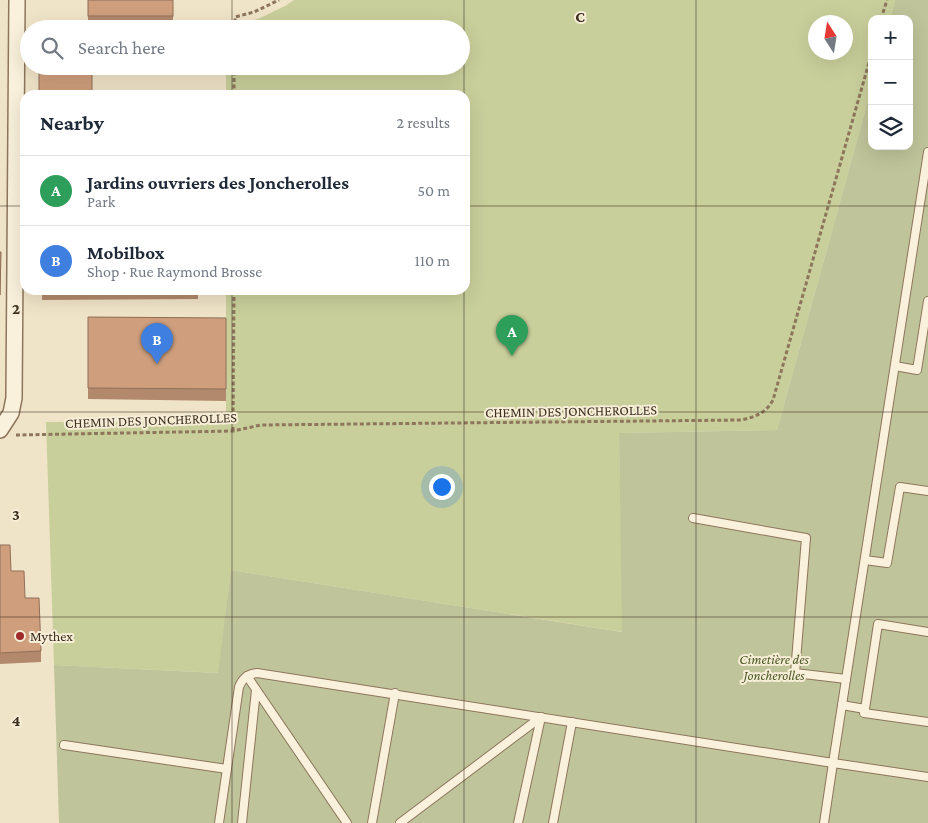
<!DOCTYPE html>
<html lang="en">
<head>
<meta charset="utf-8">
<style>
  :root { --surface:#fff; --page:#f6f6f7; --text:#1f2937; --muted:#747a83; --line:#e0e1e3; --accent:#b45309 }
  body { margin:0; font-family:"Crimson Pro",serif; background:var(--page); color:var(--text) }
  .controls { position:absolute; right:15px; top:15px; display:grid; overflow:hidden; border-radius:10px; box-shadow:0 5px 20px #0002 }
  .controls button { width:45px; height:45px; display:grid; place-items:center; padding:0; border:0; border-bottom:1px solid var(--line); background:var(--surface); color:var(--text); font:25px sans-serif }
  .compass { position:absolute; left:808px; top:15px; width:45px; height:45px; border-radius:50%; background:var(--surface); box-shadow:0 5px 20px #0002; rotate:348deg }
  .you { position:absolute; left:441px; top:486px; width:18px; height:18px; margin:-12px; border:4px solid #fff; border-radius:50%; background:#1a73e8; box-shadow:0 0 0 8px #1a73e833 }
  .badge { display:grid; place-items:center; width:32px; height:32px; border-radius:50%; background:var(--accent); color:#fff; font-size:16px; font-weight:700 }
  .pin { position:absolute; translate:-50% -41px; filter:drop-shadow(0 1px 2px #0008) }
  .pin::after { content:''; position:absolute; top:26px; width:18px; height:15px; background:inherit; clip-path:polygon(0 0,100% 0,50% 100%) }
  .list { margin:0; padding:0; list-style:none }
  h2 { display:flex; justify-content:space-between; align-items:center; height:65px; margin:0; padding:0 20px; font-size:21px }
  h2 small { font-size:16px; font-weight:400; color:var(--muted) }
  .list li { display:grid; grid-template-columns:32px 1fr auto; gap:15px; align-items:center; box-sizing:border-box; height:70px; padding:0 20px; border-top:1px solid var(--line) }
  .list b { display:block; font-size:19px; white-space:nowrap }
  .list p { margin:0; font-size:16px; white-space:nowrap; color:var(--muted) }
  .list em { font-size:16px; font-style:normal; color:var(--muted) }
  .icon { flex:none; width:28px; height:28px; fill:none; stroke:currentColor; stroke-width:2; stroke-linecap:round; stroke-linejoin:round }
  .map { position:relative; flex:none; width:928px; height:823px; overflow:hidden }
  .search { position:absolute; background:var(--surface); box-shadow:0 5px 20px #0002; left:20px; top:20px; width:450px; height:55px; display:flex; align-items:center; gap:12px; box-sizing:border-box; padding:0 18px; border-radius:28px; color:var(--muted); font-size:19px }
  .panel { position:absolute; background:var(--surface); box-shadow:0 5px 20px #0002; left:20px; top:90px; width:450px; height:205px; border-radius:15px }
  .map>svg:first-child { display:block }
  .green { fill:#c9cf9b; fill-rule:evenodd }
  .cemetery { fill:#bfc49a }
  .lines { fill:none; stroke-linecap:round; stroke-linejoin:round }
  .service-casing { stroke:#8d765c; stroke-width:10 }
  .minor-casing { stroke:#8d765c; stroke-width:18 }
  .path { stroke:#8d765c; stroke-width:3; stroke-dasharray:4 2.5; stroke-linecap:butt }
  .service { stroke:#faf1dc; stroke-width:8 }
  .minor { stroke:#faf1dc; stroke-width:15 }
  .wall { fill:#b2896c }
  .building { fill:#cf9f7d; stroke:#916f58 }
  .grid { fill:none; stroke:#3d2e20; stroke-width:1; stroke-opacity:0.55 }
  .poi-dot { fill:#9e2a2b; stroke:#f7eed8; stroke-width:2 }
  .labels { text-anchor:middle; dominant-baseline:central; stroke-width:4; stroke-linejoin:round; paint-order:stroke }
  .street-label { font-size:14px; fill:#3d2e20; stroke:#f7eed8 }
  .poi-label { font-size:14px; fill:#3d2e20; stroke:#f7eed8; text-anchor:start }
  .park-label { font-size:14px; font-style:italic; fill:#4d5a26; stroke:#f7eed8 }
  .grid-label { font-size:16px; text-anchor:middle; font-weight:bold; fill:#3d2e20; stroke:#f7eed8; stroke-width:4; stroke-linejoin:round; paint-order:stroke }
</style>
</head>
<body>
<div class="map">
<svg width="928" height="823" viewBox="0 0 928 823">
  <rect width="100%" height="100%" fill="#f0e4c8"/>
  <path class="green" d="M294,0H895L890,19H872V86L777,430L619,433L623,632L231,570L219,673L54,665L46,422L226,421V290H465V95H226V66H461V29H226V26L258,19L285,6ZM816,22H846V52H816Z"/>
  <polygon class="cemetery" points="895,0 928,0 928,823 59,823 54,665 218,673 231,570 622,632 619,433 777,430 872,86 872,146 909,146 909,19 890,19"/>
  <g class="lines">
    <g class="service-casing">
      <g id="service">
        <polyline points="928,152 833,763 928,777"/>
        <polyline points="895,366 917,370 928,301"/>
        <polyline points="693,518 806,538 795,673 846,679"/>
        <polyline points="865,560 887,563 900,487 928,491"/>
        <polyline points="247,676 347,823"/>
        <polyline points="842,705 865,709 878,624 928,632"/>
        <polyline points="865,709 864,713 928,722"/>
        <polyline points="64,745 227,769"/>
        <path d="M219,823L239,687C242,679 248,674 257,673L833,763L824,823"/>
        <polyline points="242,823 256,690"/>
        <polyline points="372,823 395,693"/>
        <polyline points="400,823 541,717"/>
        <polyline points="518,823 541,717"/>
        <polyline points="553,823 572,722"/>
      </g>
    </g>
    <g class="minor-casing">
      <polyline id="minor" points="0,430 11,413 14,398 17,0"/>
    </g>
    <g class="path">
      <polyline points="881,19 887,0"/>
      <polyline points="235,29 235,17 254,12 279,0"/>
      <polyline points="234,95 234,66"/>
      <polyline points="233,431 234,290"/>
      <path d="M16,435L233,431L261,425L741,420C755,417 766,413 773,400L872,52"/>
    </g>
    <use href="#service" class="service"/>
    <use href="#minor" class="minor"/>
  </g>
  <g class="wall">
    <rect x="88" y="0" width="85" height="27"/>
    <polygon points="42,290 198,290 198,299 42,300"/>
    <polygon points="88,317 226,318 226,401 88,399"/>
    <polygon points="0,545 11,571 25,598 41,651 41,662 0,664"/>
  </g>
  <g class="building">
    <rect x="88" y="0" width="85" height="16"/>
    <rect x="39" y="66" width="53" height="29"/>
    <polygon points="0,252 1,252 0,295"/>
    <polygon points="88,317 226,318 226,389 88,388"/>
    <polygon points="0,545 10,545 11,571 24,571 25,598 39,598 41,651 0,653"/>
  </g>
  <path class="grid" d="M232,0V29M464,0V95M696,0V823M232,66V95M0,206H25M465,206H928M232,290V823M464,290V823M0,412H928M0,617H928"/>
  <circle class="poi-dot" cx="20" cy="636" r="5"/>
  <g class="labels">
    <g class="street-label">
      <text transform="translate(571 411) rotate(-1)">CHEMIN DES JONCHEROLLES</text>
      <text transform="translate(151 420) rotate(-2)">CHEMIN DES JONCHEROLLES</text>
    </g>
    <g class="poi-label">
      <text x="30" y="636">Mythex</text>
    </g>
    <g class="park-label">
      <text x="774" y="659">Cimetière des<tspan x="774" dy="16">Joncherolles</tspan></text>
    </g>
  </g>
  <g class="grid-label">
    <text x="580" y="22">C</text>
    <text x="16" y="314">2</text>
    <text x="16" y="520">3</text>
    <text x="16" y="726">4</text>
  </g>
</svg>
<div class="controls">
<button>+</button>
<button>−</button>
<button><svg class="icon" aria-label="layers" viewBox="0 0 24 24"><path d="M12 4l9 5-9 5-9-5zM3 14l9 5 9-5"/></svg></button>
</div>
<svg class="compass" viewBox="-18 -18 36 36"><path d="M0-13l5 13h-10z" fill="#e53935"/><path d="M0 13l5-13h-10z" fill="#747a83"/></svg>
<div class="you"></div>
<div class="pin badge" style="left:512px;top:356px;background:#2e9e5b">A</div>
<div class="pin badge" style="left:157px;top:364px;background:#3f7fe0">B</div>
<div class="search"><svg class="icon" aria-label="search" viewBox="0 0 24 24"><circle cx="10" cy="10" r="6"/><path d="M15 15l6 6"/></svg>Search here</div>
<section class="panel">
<h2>Nearby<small>2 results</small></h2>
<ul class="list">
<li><span class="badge" style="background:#2e9e5b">A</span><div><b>Jardins ouvriers des Joncherolles</b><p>Park</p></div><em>50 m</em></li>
<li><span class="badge" style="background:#3f7fe0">B</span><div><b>Mobilbox</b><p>Shop · Rue Raymond Brosse</p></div><em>110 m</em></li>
</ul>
</section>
</div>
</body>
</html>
